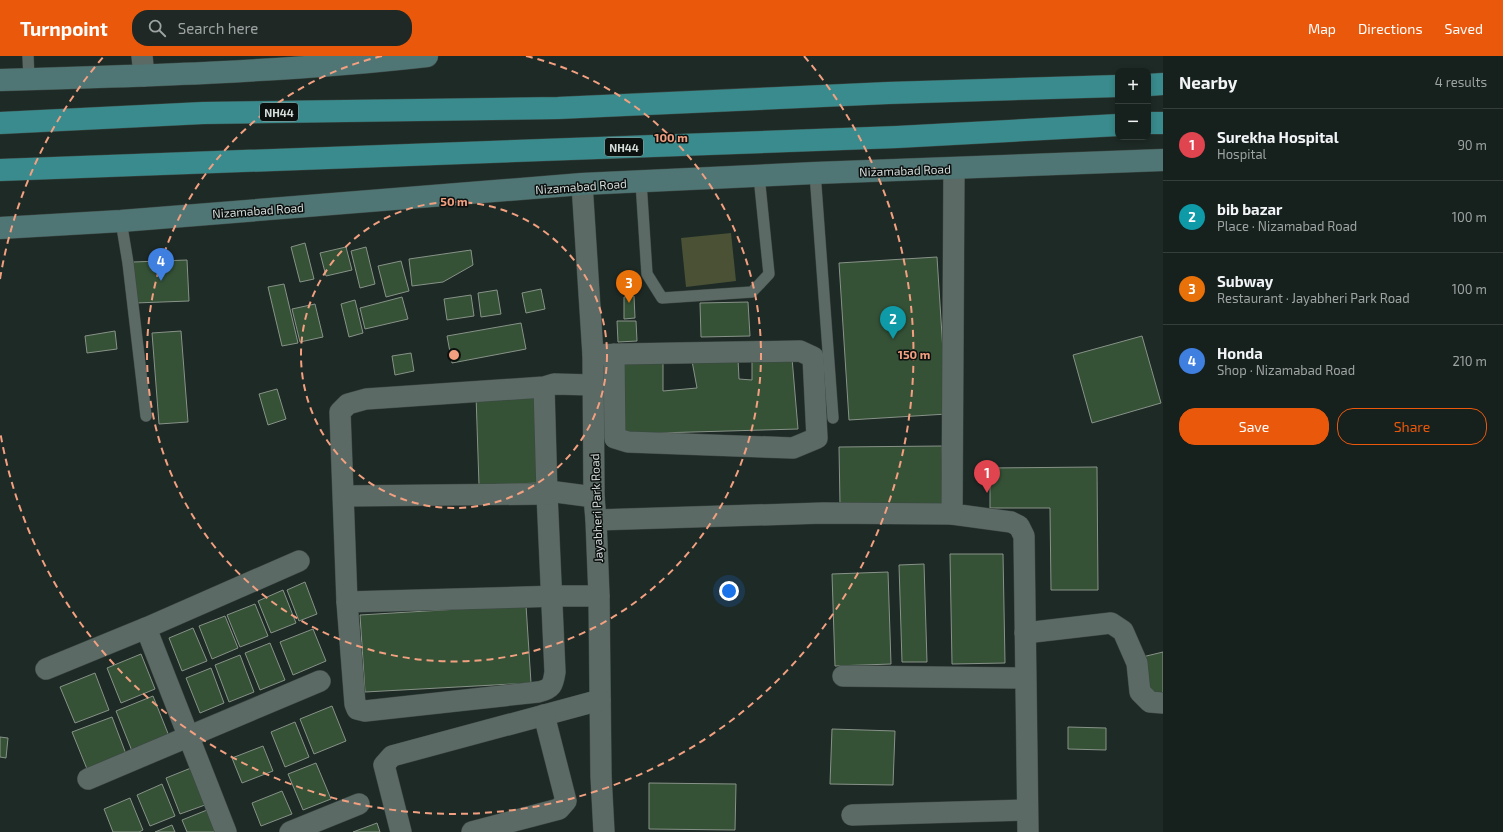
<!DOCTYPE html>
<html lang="en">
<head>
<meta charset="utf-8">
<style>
  :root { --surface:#16201c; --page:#1f2825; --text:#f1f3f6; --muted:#9ea3a3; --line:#353e3b; --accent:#ea580c }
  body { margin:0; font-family:"Exo 2",sans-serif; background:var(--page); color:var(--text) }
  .controls { position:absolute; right:12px; top:12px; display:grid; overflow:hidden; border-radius:8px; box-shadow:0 2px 6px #0003 }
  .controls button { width:36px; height:36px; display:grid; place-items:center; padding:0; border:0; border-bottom:1px solid var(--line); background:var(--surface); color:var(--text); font:20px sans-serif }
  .you { position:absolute; left:729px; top:535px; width:14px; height:14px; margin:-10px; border:3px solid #fff; border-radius:50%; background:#1a73e8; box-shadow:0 0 0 6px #1a73e833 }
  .badge { display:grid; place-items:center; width:26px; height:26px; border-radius:50%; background:var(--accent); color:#fff; font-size:13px; font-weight:700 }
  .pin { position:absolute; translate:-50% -33px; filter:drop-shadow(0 1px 2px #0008) }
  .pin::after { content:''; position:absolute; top:21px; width:14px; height:12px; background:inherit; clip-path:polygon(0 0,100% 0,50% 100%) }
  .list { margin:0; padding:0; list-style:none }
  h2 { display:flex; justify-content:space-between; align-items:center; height:52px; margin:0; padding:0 16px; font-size:17px }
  h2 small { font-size:13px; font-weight:400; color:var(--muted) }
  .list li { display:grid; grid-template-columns:26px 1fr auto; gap:12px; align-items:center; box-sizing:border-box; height:72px; padding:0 16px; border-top:1px solid var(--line) }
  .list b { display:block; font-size:15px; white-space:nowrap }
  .list p { margin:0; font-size:13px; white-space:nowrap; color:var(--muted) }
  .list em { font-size:13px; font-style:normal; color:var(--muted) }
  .actions { display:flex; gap:8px; padding:12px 16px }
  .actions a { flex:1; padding:9px 0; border:1px solid var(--accent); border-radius:16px; text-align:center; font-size:14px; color:var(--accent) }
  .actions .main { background:var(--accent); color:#fff }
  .icon { flex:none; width:22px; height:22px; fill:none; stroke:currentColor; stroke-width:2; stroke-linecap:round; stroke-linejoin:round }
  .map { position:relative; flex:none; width:1163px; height:776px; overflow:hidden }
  header { display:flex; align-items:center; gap:24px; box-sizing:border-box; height:56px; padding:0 20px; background:var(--accent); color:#fff }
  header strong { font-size:19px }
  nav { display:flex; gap:22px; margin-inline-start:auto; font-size:14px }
  .search { width:280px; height:36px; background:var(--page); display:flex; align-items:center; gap:10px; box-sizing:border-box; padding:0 14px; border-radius:16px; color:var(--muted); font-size:15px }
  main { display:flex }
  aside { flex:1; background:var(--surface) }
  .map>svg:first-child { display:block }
  .green { fill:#4a5135 }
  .building { fill:#355237; stroke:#889288 }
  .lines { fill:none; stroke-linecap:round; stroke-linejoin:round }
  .service-casing { stroke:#3d4844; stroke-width:12 }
  .minor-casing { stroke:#3d4844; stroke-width:22 }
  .secondary-casing { stroke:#3d4844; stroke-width:23 }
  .trunk-casing { stroke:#3d4844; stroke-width:23 }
  .service { stroke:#5c6a65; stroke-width:11 }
  .minor { stroke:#5c6a65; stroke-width:21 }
  .secondary { stroke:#4f7674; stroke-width:22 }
  .trunk { stroke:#398b8d; stroke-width:22 }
  .ring { fill:none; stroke:#f3a081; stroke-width:2; stroke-dasharray:7 5 }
  .labels { text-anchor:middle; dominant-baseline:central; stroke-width:3; stroke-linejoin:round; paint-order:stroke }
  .shield { fill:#0c1110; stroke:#99a09e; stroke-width:1 }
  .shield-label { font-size:11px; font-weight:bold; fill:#d5dddb }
  .street-label { font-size:12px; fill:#d5dddb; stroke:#0c1110 }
  .centre { fill:#f3a081; stroke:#0c1110; stroke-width:2 }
  .ring-label { font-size:12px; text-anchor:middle; font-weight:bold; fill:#f3a081; stroke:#0c1110; stroke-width:3; stroke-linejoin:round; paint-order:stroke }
</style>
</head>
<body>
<header>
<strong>Turnpoint</strong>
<div class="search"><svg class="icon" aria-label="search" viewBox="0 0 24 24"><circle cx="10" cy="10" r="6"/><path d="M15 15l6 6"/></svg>Search here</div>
<nav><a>Map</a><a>Directions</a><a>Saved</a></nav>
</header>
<main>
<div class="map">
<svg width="1163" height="776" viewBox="0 0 1163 776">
  <rect width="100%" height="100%" fill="#1e2a26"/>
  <polygon class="green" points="731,177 736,225 686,231 681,182"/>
  <g class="building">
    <polygon points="305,187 314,223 300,226 291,191"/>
    <polygon points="346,191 352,214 326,220 320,197"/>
    <polygon points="366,191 375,228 360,232 351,195"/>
    <polygon points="471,194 473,209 443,226 412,230 409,203"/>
    <polygon points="937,201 947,358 849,364 839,207"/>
    <polygon points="187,204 189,245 135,247 133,206"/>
    <polygon points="401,205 409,235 386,241 378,210"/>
    <polygon points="284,228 298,287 282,290 268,231"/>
    <polygon points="541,233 545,253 526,257 522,237"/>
    <polygon points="497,234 501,258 481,261 478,237"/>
    <polygon points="471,239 474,260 447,264 444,243"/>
    <polygon points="634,240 635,262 624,263 624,241"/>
    <polygon points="402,241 408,263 365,273 360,252"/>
    <polygon points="355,244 363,277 349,281 341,248"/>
    <polygon points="748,246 750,280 701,281 700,247"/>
    <polygon points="315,248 323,281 300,286 292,253"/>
    <polygon points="617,265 636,265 637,285 618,286"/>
    <polygon points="521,267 526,293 452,307 447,280"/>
    <polygon points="115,275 117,293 87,297 85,280"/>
    <polygon points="181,275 188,366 159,368 152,277"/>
    <polygon points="1142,280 1161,347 1092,367 1073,299"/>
    <polygon points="411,297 414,315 395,319 392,300"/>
    <polygon points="663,300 663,335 697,332 692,305 738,303 739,323 752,324 752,304 792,302 798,373 622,378 617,305"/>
    <polygon points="277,333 286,363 268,369 259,338"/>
    <polygon points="539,337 542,427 479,429 476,339"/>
    <polygon points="942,390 943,449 840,449 839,391"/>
    <polygon points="1097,411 1098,534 1051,534 1050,452 990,452 990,412"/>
    <polygon points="950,498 1003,498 1005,607 952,608"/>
    <polygon points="924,508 927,606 902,606 899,509"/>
    <polygon points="888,516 891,608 835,610 832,518"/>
    <polygon points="305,526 317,558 299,565 287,534"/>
    <polygon points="283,534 296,567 271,577 258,545"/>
    <polygon points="255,548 268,580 240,591 227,559"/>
    <polygon points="526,549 531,627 365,636 360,559"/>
    <polygon points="225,560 238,592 212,603 199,570"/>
    <polygon points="193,572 207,605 182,615 169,582"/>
    <polygon points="313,573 326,605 293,619 280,586"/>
    <polygon points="270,587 285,624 260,634 245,597"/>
    <polygon points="1163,596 1163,640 1148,644 1138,602"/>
    <polygon points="141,598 155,633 121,647 107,612"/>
    <polygon points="240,599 254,636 229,646 215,609"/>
    <polygon points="211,612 224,647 200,657 186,622"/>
    <polygon points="95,617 109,654 75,667 60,631"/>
    <polygon points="153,640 169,680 132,695 116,655"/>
    <polygon points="332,650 346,685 314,698 300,663"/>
    <polygon points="112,661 126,698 87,713 72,676"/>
    <polygon points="295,666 309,701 285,711 271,676"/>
    <polygon points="1068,671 1106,672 1106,694 1068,693"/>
    <polygon points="832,673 895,675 893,729 830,728"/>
    <polygon points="0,681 8,682 6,702 0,701"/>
    <polygon points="263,690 273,715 242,727 232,702"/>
    <polygon points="316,707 331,743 303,754 288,718"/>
    <polygon points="191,712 205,749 180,758 166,722"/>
    <polygon points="649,727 736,728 735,774 649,773"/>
    <polygon points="162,728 175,760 150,770 137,739"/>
    <polygon points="282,735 292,758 261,770 252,747"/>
    <polygon points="130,742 143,774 139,776 113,776 104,753"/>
    <polygon points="207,754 216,776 187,776 182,764"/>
    <polygon points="377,767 380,776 353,776"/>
    <polygon points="172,769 175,776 155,776"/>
  </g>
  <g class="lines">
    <g class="service-casing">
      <g id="service">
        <polyline points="28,0 29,23"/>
        <polyline points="815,117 833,362"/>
        <polyline points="641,126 647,218 662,242 752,236 769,218 759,120"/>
        <polyline points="121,165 128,207 146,360"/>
      </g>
    </g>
    <g class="minor-casing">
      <g id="minor">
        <polyline points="142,0 144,20"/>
        <polyline points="954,113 952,458 1011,466 1019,470 1024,480 1028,776"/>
        <polyline points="582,128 593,299 594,441 596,464 599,540 601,720 604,776"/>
        <polyline points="593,299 622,298 800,295 813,301 817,382 793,392 628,386 615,382 614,298"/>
        <path d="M544,331L547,438L555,616C553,629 552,633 538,636L365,655L357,653L355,648L347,546L340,356L348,348L366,343L544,331L554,328L593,329"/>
        <polyline points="344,440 547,438 556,436 594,441"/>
        <polyline points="596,464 823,457 952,458"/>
        <polyline points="347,546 560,540 599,540"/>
        <polyline points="146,572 226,776"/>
        <polyline points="1025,577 1111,567 1123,575 1137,607 1140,636 1150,646 1163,647"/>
        <polyline points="46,613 146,572 299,505"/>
        <polyline points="843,620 1025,622"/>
        <polyline points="88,723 320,625"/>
        <polyline points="852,759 1027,754"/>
        <polyline points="290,776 359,748"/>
        <polyline points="401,776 384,709 392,700 600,644"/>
        <polyline points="472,776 559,753 566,745 544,659"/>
      </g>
    </g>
    <g class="secondary-casing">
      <g id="secondary">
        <path d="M0,24C142,20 285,16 427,0"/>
        <polyline points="0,172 121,165 582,128 815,117 1163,104"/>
      </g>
    </g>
    <g class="trunk-casing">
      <g id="trunk">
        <polyline points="1148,29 1163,28"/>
        <polyline points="0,67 203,57 558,52 888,37 1118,30"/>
        <polyline points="1148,67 1163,67"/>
        <polyline points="0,114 897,81 1118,69"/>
      </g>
    </g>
    <use href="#service" class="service"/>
    <use href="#minor" class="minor"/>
    <use href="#secondary" class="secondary"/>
    <use href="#trunk" class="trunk"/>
  </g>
  <g class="ring">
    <circle cx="454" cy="299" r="153"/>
    <path d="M526 0A307 307 0 1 1 382 0"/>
    <path d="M0 223A460 460 0 0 1 104 0M804 0A460 460 0 1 1 0 375"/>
  </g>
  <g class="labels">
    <g class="shield">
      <rect x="260" y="47" width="38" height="18" rx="3"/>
      <rect x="605" y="82" width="38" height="18" rx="3"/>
    </g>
    <g class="shield-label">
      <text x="279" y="56">NH44</text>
      <text x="624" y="91">NH44</text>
    </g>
    <g class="street-label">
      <text transform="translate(905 114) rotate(-2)">Nizamabad Road</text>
      <text transform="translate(581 130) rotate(-4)">Nizamabad Road</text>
      <text transform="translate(258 154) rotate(-4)">Nizamabad Road</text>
      <text transform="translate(596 452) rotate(-92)">Jayabheri Park Road</text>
    </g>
  </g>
  <circle cx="454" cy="299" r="6" class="centre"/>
  <g class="ring-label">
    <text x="671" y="86">100 m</text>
    <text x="454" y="150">50 m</text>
    <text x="914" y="303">150 m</text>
  </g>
</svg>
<div class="controls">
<button>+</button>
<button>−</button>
</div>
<div class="you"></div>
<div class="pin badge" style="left:987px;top:437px;background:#e0444e">1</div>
<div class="pin badge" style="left:893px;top:283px;background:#0f9aa8">2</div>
<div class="pin badge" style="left:629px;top:247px;background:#e8710a">3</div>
<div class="pin badge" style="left:161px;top:225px;background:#3f7fe0">4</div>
</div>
<aside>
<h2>Nearby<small>4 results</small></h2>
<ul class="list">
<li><span class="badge" style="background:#e0444e">1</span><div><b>Surekha Hospital</b><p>Hospital</p></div><em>90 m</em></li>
<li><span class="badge" style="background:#0f9aa8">2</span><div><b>bib bazar</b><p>Place · Nizamabad Road</p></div><em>100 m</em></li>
<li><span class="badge" style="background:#e8710a">3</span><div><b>Subway</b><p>Restaurant · Jayabheri Park Road</p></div><em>100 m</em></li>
<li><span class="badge" style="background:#3f7fe0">4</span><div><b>Honda</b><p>Shop · Nizamabad Road</p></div><em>210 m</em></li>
</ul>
<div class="actions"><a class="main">Save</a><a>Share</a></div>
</aside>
</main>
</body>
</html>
